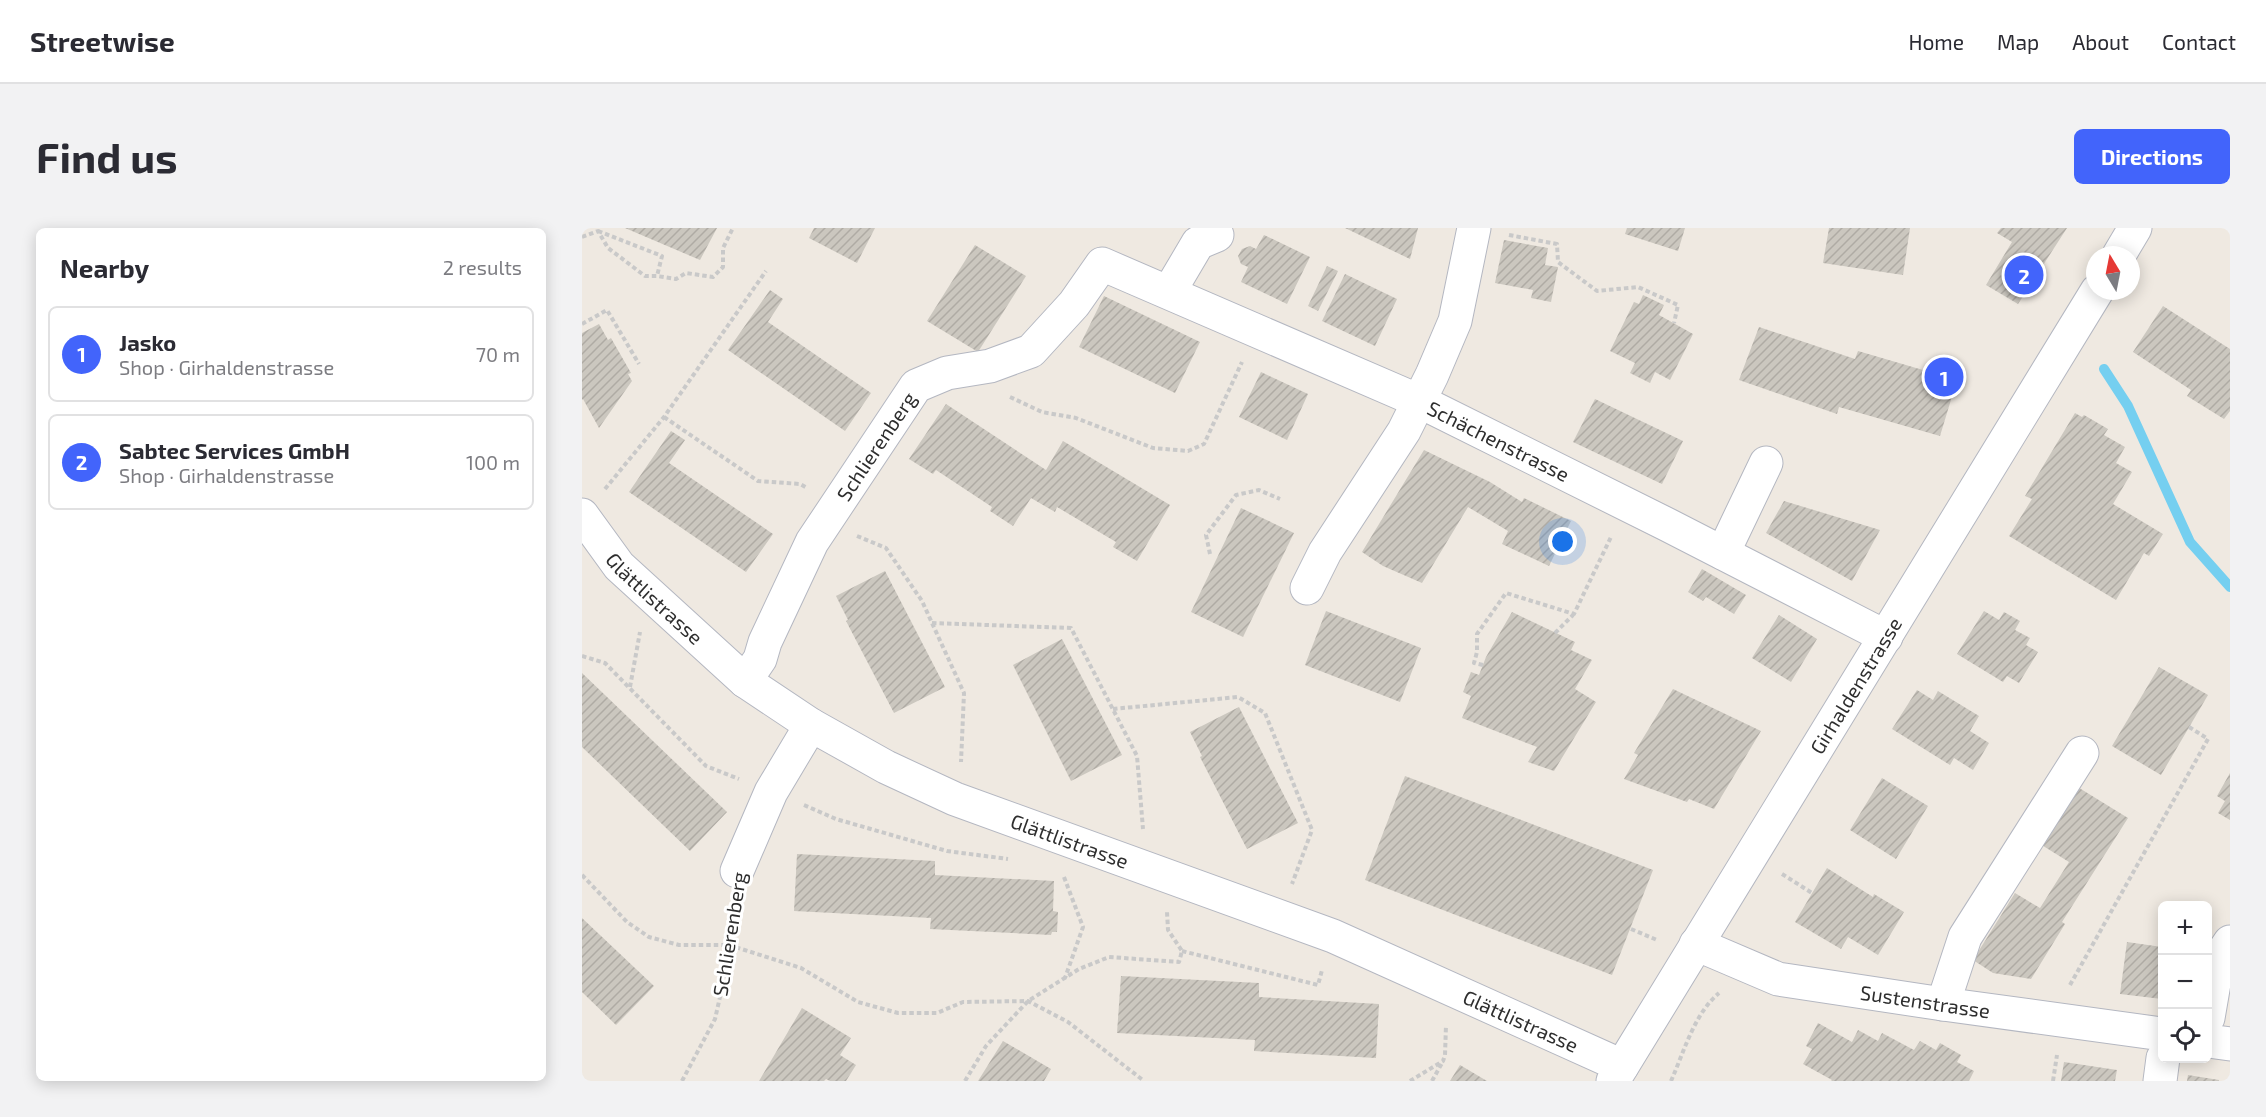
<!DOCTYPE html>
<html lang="en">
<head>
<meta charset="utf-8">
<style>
  :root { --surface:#fff; --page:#f2f2f3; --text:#2b2b33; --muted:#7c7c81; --line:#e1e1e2; --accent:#4264fb }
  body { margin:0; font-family:"Exo 2",sans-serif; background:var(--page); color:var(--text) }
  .controls { position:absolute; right:18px; bottom:18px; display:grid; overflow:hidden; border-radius:9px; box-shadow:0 3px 15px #0003 }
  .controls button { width:54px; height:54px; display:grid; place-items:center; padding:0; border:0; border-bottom:2px solid var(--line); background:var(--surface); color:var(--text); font:30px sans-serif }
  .compass { position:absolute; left:1504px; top:18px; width:54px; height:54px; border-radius:50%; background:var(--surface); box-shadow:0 3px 15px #0003; rotate:350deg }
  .you { position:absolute; left:981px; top:314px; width:21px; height:21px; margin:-15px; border:4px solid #fff; border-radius:50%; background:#1a73e8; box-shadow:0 0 0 9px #1a73e833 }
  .badge { display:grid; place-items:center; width:39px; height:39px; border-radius:50%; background:var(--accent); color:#fff; font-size:20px; font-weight:700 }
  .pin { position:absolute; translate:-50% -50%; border:3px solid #fff; box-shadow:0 2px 6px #0006 }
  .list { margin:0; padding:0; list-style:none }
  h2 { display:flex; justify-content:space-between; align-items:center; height:78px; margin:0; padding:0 24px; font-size:26px }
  h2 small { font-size:20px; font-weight:400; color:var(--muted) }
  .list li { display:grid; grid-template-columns:39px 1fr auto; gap:18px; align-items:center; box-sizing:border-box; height:96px; margin:0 12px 12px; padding:0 12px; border:2px solid var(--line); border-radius:9px }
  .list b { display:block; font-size:22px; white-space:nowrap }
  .list p { margin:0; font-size:20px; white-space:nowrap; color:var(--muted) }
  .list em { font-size:20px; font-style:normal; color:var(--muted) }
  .icon { flex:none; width:33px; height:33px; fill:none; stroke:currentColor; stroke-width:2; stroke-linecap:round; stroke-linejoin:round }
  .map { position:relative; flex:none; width:1648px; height:853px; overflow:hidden; border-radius:9px }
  header { display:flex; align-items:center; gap:36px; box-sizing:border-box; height:84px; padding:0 30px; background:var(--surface); border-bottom:2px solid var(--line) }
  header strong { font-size:28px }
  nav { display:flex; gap:33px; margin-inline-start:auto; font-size:21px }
  .intro { display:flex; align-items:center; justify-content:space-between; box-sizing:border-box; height:144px; padding:0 36px }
  h1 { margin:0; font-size:42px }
  .button { padding:15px 27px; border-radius:9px; background:var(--accent); color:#fff; font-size:21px; font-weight:700 }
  main { display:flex; gap:36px; padding:0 36px }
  aside { flex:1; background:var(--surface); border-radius:9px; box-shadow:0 3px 15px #0003 }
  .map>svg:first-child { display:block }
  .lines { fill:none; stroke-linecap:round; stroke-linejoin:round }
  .stream { stroke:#75cff0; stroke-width:10 }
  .building { fill:url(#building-hatch) }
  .minor-casing { stroke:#b4b7c1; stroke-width:35 }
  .path { stroke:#c9c9c9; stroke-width:4; stroke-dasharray:4.5 3; stroke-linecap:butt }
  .minor { stroke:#fff; stroke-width:33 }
  .labels { text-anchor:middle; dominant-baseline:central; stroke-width:6; stroke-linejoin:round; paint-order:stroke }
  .street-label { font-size:20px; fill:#2e2e2e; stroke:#fff }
</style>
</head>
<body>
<header>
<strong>Streetwise</strong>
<nav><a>Home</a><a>Map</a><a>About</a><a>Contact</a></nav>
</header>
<div class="intro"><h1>Find us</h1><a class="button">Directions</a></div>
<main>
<aside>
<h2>Nearby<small>2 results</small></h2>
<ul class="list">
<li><span class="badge">1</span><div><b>Jasko</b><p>Shop · Girhaldenstrasse</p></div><em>70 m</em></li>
<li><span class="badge">2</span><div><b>Sabtec Services GmbH</b><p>Shop · Girhaldenstrasse</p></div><em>100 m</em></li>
</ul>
</aside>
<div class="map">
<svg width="1648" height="853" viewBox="0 0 1648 853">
  <defs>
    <pattern id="building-hatch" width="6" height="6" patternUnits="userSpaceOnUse" patternTransform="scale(1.5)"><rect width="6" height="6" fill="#cbc7bf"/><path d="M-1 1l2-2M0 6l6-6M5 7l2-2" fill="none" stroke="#afaba4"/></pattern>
  </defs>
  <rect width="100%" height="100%" fill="#efe9e1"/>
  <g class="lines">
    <polyline class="stream" points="1522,141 1546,178 1608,314 1648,359"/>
  </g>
  <g class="building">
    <polygon points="43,0 135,0 118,32"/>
    <polygon points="232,0 293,0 275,35 227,10"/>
    <polygon points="763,0 836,0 828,31"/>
    <polygon points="1045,0 1103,0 1096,23 1043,6"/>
    <polygon points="1247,0 1328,0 1321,47 1241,35"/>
    <polygon points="1419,0 1485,0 1436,76 1404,57 1430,14 1415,5"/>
    <polygon points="682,7 728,29 705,76 659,54 666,39 659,36 656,28 660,21 668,18 674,21"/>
    <polygon points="922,12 966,20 963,37 976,39 969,74 949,70 951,62 913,55"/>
    <polygon points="393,17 444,48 396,124 345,93"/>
    <polygon points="745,38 756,43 736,83 726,78"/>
    <polygon points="763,46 815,71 793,118 740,93"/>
    <polygon points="188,62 201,71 186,94 289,165 263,203 146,122"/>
    <polygon points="1061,67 1082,77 1077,87 1111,106 1088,152 1073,144 1068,155 1048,145 1053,135 1028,123 1052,74 1057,76"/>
    <polygon points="522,68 618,114 593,165 497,119"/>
    <polygon points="1581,78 1648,121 1648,183 1642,191 1605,168 1609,162 1551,124"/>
    <polygon points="17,96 26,112 29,110 49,145 46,146 50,153 17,200 1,171 0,172 0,105"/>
    <polygon points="1177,99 1273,131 1276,123 1375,152 1358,208 1257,179 1255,186 1157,152"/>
    <polygon points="679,144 726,166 705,212 657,189"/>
    <polygon points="1013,171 1101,213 1080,256 991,214"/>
    <polygon points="364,176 464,242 481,213 588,277 555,333 531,319 534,314 475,279 473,284 449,270 431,298 408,283 410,279 354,242 351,246 327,231"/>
    <polygon points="1493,185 1500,189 1502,187 1526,201 1522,207 1543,219 1534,235 1550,244 1531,276 1581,306 1567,328 1562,325 1534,372 1427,308 1450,271 1443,268"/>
    <polygon points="89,203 103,212 87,235 191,306 164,344 47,264"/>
    <polygon points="842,222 908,254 940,274 942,270 989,293 967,338 920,316 926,303 886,279 840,355 801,338 780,324"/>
    <polygon points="1202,273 1298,302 1270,353 1184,305"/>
    <polygon points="659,280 712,305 661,409 609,384"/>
    <polygon points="1120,341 1164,367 1152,386 1124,369 1121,373 1106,364"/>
    <polygon points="303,343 363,459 312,485 264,393 266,392 254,368"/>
    <polygon points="744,383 839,420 818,474 723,437"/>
    <polygon points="1402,383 1417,392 1422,384 1438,393 1433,402 1448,410 1444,417 1456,424 1437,455 1425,448 1421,454 1375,426"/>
    <polygon points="930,384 993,414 989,422 1010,432 993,461 1014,474 972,543 946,534 955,519 880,490 889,468 881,464 889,444 897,447 904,429"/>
    <polygon points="1197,387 1235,411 1209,454 1170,430"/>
    <polygon points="480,411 540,527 489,553 431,437"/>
    <polygon points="1577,439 1626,467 1579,547 1530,518"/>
    <polygon points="0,445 145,584 108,623 0,519"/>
    <polygon points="1091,461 1179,503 1132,581 1107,571 1105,574 1042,551 1056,527 1052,525"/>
    <polygon points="1335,462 1351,472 1356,463 1397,488 1388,503 1407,515 1391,542 1372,530 1368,537 1310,501"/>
    <polygon points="657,479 716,595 665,621 618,529 620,528 608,504"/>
    <polygon points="1648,545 1648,592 1636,585 1643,573 1635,568"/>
    <polygon points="823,548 1071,642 1030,747 783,652"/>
    <polygon points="1300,550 1346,578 1314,631 1268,602"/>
    <polygon points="1494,558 1546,590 1480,694 1483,696 1449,751 1411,745 1391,732 1433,665 1458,680 1487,634 1458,616"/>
    <polygon points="215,626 353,633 353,647 472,653 471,683 476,684 475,704 470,704 469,707 348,701 349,690 212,683"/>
    <polygon points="1245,640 1291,669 1292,666 1322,684 1296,727 1266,709 1259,721 1213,694"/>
    <polygon points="0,690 72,758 34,797 0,764"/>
    <polygon points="1545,714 1580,719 1580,771 1538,766"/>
    <polygon points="539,748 677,755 677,769 797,776 794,830 672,823 673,812 535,805"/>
    <polygon points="220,780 269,810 258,827 274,837 264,853 248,853 244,851 242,853 177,853"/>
    <polygon points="1236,795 1270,814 1276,802 1296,813 1300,805 1332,822 1338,813 1354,822 1358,815 1379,827 1375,834 1392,843 1387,853 1249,853 1250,852 1221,836 1230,821 1224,818"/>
    <polygon points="421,813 469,841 462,853 396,853"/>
    <polygon points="1482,834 1535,842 1533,853 1479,853"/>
    <polygon points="878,837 905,853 868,853"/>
    <polygon points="1606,847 1637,852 1637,853 1605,853"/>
  </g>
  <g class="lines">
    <g class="minor-casing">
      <g id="minor">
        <polyline points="1537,27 1553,0"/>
        <polyline points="587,64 616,15 635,7"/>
        <path id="s1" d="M0,287L37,338L163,453L229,497L304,539L373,571L751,708L1040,838"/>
        <polyline points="1141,325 1184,235"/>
        <polyline points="725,360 743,324 822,203 850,147 873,93 892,0"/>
        <path id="s2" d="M163,453L178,431L183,414L230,314L334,158L365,145L408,138L449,123L492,76L520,36L837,173L1086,297L1304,409"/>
        <polyline points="155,643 189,564 229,497"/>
        <path id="s3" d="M1114,716L1196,751L1361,776L1580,806"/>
        <polyline points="1361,776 1383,709 1500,525"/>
        <polyline points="1626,790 1636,732 1648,714"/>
        <polyline points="1626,813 1648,816"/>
        <path id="s4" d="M1031,853L1515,63"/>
        <polyline points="1578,853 1581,830"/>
      </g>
    </g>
    <g class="path">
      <polyline points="16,3 80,28 75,48"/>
      <polyline points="927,7 975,16 976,34 1015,63 1056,59 1096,77 1092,95"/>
      <polyline points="0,9 16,3 26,20 63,48 75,48 94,51 104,45 131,49 141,39 141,20 151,0"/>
      <polyline points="0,96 25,82 57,136"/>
      <polyline points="428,169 460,184 494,190 571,220 606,223 622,216 660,134"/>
      <polyline points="82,189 176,253 218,256 225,260"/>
      <polyline points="23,261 82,189 184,43"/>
      <polyline points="275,308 304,320 340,373 350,395 382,465 379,534"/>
      <polyline points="628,326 624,307 654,267 677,262 698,271"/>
      <polyline points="350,395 489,400 555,528 561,601"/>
      <polyline points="973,405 991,387"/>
      <polyline points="0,428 23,435 124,538 157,551"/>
      <polyline points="901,437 892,435 895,424 895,406 924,365 992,386 1029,309"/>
      <polyline points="48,459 58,404"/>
      <polyline points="531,481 656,469 683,485 730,602 710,656"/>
      <polyline points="222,577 254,591 365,623 426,631"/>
      <polyline points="1200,646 1230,665"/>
      <polyline points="0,647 45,694 67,709 97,717 147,717 219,740 276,774 316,785 355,785 381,774 446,773 486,794 562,853"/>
      <polyline points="482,649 501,699 483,750"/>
      <polyline points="1049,701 1075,712"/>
      <polyline points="600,723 736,757 740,742"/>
      <polyline points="1488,757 1626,511 1607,499"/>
      <polyline points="100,853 133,791 143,747 151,677"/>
      <polyline points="383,853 404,818 446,773 497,741 527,729 597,734 600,723 586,702 585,684"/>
      <polyline points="828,853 861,833 863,827 864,797"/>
      <polyline points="850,853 860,835"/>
      <path d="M1089,853C1102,824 1112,786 1137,765"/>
      <polyline points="1471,853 1475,827"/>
    </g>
    <use href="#minor" class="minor"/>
  </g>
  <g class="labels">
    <g class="street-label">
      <text stroke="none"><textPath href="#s2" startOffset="1010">Schächenstrasse</textPath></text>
      <text stroke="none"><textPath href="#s2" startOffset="270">Schlierenberg</textPath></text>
      <text stroke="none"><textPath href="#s1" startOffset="111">Glättlistrasse</textPath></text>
      <text stroke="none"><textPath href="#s4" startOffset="464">Girhaldenstrasse</textPath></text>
      <text stroke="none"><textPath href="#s1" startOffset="597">Glättlistrasse</textPath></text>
      <text transform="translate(147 706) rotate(-81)">Schlierenberg</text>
      <text stroke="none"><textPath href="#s3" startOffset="238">Sustenstrasse</textPath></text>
      <text stroke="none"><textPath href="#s1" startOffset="1083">Glättlistrasse</textPath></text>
    </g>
  </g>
</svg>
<div class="controls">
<button>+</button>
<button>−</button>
<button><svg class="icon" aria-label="locate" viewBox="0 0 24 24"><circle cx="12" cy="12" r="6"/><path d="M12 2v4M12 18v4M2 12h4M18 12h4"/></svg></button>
</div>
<svg class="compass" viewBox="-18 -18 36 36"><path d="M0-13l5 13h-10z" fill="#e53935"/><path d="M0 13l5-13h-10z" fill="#7c7c81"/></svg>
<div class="you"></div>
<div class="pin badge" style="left:1362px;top:149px">1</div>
<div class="pin badge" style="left:1442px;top:47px">2</div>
</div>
</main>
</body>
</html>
